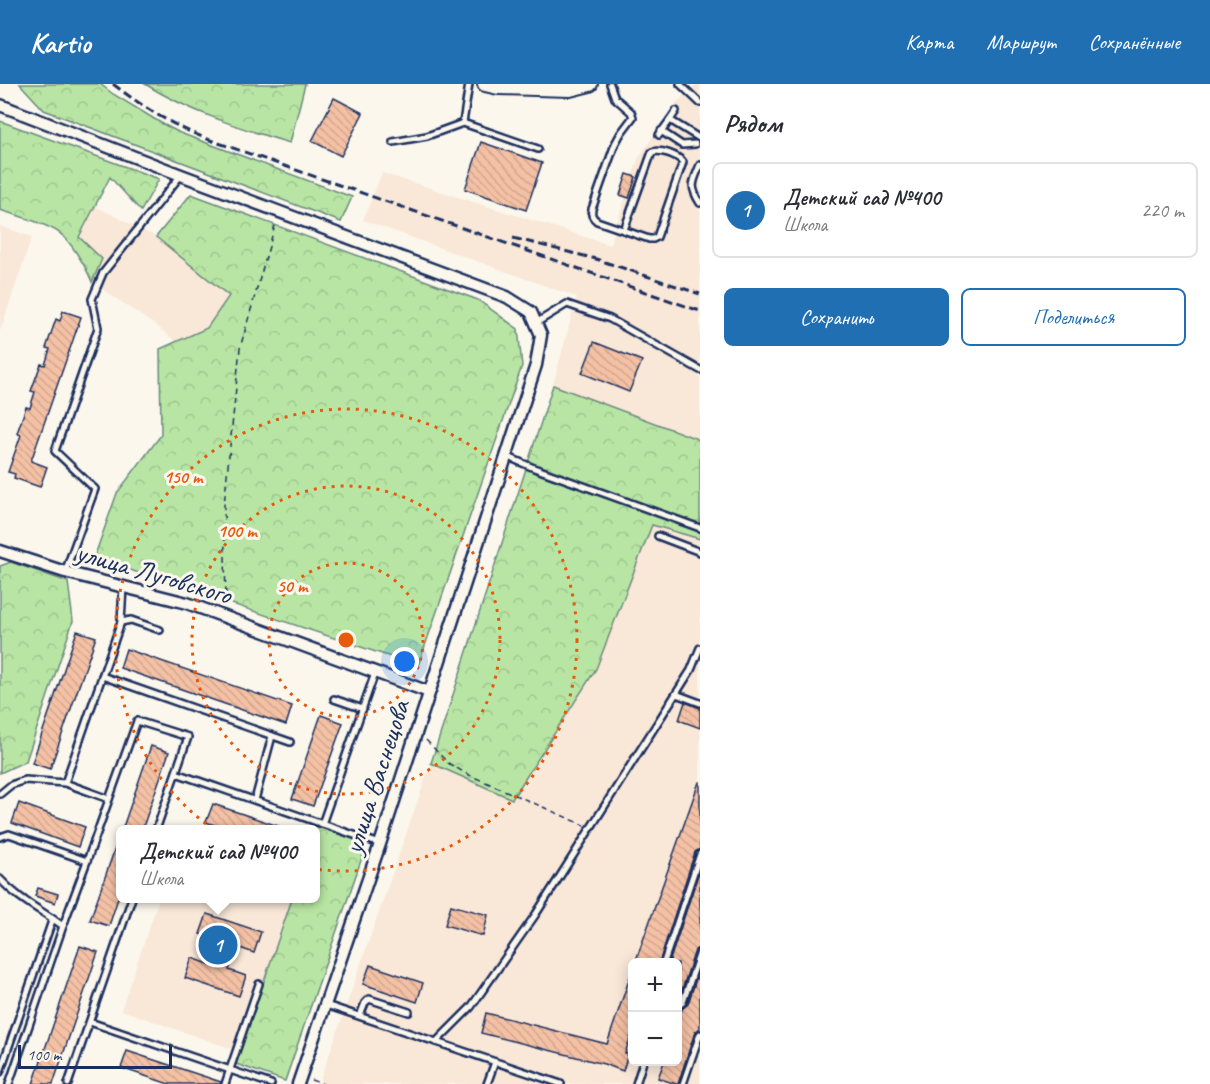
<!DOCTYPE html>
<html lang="ru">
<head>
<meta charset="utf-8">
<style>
  :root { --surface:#fff; --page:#f7f7f7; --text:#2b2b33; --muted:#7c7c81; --line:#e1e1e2; --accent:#1f6fb2 }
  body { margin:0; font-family:Caveat,sans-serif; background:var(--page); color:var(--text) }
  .controls { position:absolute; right:18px; bottom:18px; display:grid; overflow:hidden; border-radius:9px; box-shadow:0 3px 15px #0003 }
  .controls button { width:54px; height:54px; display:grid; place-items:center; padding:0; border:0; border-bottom:2px solid var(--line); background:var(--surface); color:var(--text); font:30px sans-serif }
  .scale { position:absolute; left:18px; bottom:15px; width:154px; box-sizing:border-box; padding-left:6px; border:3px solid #1b2f5e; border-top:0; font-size:16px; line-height:21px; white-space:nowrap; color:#1b2f5e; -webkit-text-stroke:4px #fbf7ec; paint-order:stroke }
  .you { position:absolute; left:405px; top:578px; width:21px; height:21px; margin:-15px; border:4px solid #fff; border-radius:50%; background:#1a73e8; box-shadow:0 0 0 9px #1a73e833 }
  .badge { display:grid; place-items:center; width:39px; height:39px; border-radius:50%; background:var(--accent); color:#fff; font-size:20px; font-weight:700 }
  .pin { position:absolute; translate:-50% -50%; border:3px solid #fff; box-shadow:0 2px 6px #0006 }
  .popup { position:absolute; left:116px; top:741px; width:204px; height:78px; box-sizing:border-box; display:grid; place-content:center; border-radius:9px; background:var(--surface); filter:drop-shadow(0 2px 4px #0005); font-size:20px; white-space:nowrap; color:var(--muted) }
  .popup b { font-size:22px; color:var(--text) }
  .popup::after { content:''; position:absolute; left:50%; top:100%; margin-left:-12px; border:12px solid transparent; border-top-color:var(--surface) }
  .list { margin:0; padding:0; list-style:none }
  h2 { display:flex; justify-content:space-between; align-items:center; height:78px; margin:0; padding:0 24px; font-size:26px }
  h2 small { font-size:20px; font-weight:400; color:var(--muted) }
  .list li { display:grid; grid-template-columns:39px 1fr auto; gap:18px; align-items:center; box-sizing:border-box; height:96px; margin:0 12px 12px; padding:0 12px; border:2px solid var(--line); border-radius:9px }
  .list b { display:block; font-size:22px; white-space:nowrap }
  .list p { margin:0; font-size:20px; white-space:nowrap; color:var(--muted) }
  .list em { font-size:20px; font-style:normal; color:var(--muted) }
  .actions { display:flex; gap:12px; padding:18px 24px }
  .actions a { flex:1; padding:14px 0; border:2px solid var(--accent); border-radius:9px; text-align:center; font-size:21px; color:var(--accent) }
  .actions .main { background:var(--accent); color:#fff }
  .map { position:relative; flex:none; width:700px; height:1000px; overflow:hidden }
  header { display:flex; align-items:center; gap:36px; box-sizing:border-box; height:84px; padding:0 30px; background:var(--accent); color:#fff }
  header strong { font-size:28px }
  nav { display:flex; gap:33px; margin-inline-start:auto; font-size:21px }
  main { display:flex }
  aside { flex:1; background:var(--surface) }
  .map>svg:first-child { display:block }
  .built { fill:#f9e7d7; fill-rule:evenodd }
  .forest { fill:url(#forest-crowns); stroke:#6a8a80; stroke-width:1.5 }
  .building { fill:url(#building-back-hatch); stroke:#1b2f5e; stroke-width:1.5 }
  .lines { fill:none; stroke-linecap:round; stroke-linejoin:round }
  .service-casing { stroke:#1b2f5e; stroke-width:10 }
  .minor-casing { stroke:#1b2f5e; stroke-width:15 }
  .tertiary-casing { stroke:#1b2f5e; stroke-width:18 }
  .path { stroke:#1b2f5e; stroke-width:1.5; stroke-dasharray:6 4.5; stroke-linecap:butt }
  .service { stroke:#fbf7ec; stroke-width:5 }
  .minor { stroke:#fbf7ec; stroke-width:10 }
  .tertiary { stroke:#fbf7ec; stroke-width:14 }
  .rail { stroke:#1b2f5e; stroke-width:3; stroke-dasharray:9 4.5; stroke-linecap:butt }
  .ring { fill:none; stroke:#e8590c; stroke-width:3; stroke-dasharray:3 6 }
  .labels { text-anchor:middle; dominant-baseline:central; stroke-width:6; stroke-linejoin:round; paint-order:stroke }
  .street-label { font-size:28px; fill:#1b2f5e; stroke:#fbf7ec }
  .centre { fill:#e8590c; stroke:#fbf7ec; stroke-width:3 }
  .ring-label { font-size:18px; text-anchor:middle; font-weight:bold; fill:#e8590c; stroke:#fbf7ec; stroke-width:6; stroke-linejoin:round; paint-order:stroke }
</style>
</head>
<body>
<header>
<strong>Kartio</strong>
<nav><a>Карта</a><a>Маршрут</a><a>Сохранённые</a></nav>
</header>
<main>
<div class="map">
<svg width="700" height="1000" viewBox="0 0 700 1000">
  <defs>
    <pattern id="forest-crowns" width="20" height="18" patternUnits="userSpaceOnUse" patternTransform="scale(1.5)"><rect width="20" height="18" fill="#b8e5a3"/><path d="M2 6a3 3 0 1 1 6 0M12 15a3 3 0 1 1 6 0" fill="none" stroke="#9ec58f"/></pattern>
    <pattern id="building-back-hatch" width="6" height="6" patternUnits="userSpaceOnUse" patternTransform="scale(1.5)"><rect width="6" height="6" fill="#f4c1a5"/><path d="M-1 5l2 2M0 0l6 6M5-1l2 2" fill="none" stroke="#d1a690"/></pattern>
  </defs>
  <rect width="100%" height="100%" fill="#fbf7ec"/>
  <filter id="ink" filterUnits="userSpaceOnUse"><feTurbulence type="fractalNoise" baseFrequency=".0167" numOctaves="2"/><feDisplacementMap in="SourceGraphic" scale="12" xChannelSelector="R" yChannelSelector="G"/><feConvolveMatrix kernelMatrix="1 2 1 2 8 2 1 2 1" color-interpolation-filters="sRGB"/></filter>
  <g filter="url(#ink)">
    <g class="built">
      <polygon points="697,0 700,0 700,356 553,301 577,213 363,136 382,89 610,161 638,75 676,19"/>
      <polygon points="95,122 156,153 230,212 207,244 177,258 158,243 92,198 101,175 79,154"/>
      <polygon points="0,142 32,153 0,247"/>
      <path d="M652,440L700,455V1000H319L431,679L512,715L596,585ZM632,878H678V978H632Z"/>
      <polygon points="159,815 310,815 255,973 121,926"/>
    </g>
    <g class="forest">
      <polygon points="20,0 100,0 113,10 161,39 180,49 352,113 341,138 44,26"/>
      <path d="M145,0H305L290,59C242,45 188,27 145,0Z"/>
      <path d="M0,37L159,95L141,127L110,93L79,153L102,175L92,198C87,185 70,155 58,148C42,138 18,132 0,126Z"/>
      <polygon points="191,110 478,216 518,245 522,282 418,582 94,474 117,409 161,351 160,265 207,244 229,212 156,153"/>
      <polygon points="553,301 700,356 700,455 652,441 596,585 512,715 431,679"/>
      <polygon points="11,478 68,498 73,537 26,677 0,689 0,482"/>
      <polygon points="316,742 367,759 285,997 236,980 292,815 316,814 315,745"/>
    </g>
    <g class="building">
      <polygon points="334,14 363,29 341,72 312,57"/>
      <polygon points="481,58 542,79 526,126 465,105"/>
      <polygon points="627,90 636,93 629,114 620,111"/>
      <polygon points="63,227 81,233 31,377 47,383 40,403 14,394 15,390 8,388 21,351 17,349 26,323 30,324 35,308 31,307 41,280 45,281 50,265 46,264 56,235 60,237"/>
      <polygon points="594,258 642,277 629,308 582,289"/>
      <polygon points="77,547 96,553 50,685 32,679"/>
      <polygon points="126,565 292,622 286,641 120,584"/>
      <polygon points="685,618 700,624 700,644 679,636"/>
      <polygon points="321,631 343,639 313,722 292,715"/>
      <polygon points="151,662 169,668 142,746 122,746"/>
      <polygon points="699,698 700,698 700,765 695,768 659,879 635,879"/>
      <polygon points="19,719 85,743 78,763 12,739"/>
      <polygon points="213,720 284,744 283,746 229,746 206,738"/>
      <polygon points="119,753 120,753 120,808 109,842 90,836"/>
      <polygon points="700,785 700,863 695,866 680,912 678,911 678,879 669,879"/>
      <polygon points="38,804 58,810 55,819 35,812"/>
      <polygon points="451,821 488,831 483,852 445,841"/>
      <polygon points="207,830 261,848 254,869 237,863 229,886 246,892 239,912 185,894 192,874 212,881 220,857 200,850"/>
      <polygon points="80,862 98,868 53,1000 33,1000"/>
      <polygon points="370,881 423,899 417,918 363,900"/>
      <polygon points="700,883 700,944 695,948 678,1000 676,1000 658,994 664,978 678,978 678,938 682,925 688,920"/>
      <polygon points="631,890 633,890 633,946 625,969 628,970 623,987 604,980 481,949 486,929 607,960"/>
      <polygon points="127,967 221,998 220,1000 169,1000 121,984"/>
    </g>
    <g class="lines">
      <g class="service-casing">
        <g id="service">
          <polyline points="469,0 463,39 538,65"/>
          <path d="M610,0L615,14L631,28L633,33L621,49L615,60L592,125C591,131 592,133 597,137L649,155H653L657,153L683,78C677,71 661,65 652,68L624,146"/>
          <polyline points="680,0 700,19"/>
          <polyline points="670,36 676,27"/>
          <polyline points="661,47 682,61 695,60"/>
          <polyline points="659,51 670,36 699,54"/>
          <polyline points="393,58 427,52 463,39"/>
          <path d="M700,81C693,99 689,101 700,119"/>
          <polyline points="536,239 567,220 610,235 700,286"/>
          <polyline points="506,372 534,384 700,444"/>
          <polyline points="658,452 700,468"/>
          <polyline points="65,488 95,405 55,367 98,244 92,215 103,189 181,91"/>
          <polyline points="121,538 131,536 160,546"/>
          <polyline points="102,592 290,658"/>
          <polyline points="676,610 700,619"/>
          <polyline points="334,615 363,625"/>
          <polyline points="176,689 380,760"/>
          <polyline points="65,699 109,715"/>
          <polyline points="0,710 11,701 25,696 65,699 121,538 123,503"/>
          <polyline points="255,716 272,652"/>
          <polyline points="322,740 375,589"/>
          <polyline points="0,753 9,750 87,777 63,842 9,1000"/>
          <polyline points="87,777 137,637 188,653 156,746"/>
          <path d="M0,795C18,815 41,826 63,842"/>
          <polyline points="664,878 700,770"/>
          <polyline points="326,921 561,1000"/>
          <polyline points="678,922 683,918 700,868"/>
          <polyline points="360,932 365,919 369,915 409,928"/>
          <polyline points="90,938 271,1000"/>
          <polyline points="436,958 471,923 536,830 691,586 700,564"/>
          <polyline points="0,988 53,834"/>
          <polyline points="68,1000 132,814"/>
          <polyline points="225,1000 259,900"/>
          <polyline points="487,1000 495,978"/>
          <polyline points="636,1000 643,978"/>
          <polyline points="683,1000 700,950"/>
        </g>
      </g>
      <g class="minor-casing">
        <g id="minor">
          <polyline points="0,21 181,91 507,213 531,228 541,251 536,281 380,760 298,1000"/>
          <polyline points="0,467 65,488 187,519 429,608"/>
        </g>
      </g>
      <g class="tertiary-casing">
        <polyline id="tertiary" points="485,0 498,3 570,5 590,0"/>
      </g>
      <g class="path">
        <polyline points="226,520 224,421 240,264 276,138"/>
        <polyline points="426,656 448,679 467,690 584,741"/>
        <polyline points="311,996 323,1000"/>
      </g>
      <use href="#service" class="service"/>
      <use href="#minor" class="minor"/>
      <use href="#tertiary" class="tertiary"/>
      <g class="rail">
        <path d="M113,0C144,24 173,42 210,56L700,227"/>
        <polyline points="513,154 596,175 700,210"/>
      </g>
    </g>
  </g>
  <g class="ring">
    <circle cx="346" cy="556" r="77"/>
    <circle cx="346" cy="556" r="154"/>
    <circle cx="346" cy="556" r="231"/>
  </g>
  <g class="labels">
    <g class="street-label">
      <text transform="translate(154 489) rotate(16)">улица Луговского</text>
      <text transform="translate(376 693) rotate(-72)">улица Васнецова</text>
    </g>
  </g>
  <circle cx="346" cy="556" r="9" class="centre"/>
  <g class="ring-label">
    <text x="183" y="399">150 m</text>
    <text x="237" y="453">100 m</text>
    <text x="292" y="508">50 m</text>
  </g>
</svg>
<div class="controls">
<button>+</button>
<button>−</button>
</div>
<div class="scale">100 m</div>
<div class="you"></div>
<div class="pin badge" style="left:218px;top:861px">1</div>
<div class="popup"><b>Детский сад №400</b>Школа</div>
</div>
<aside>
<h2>Рядом<small></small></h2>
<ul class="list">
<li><span class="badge">1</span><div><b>Детский сад №400</b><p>Школа</p></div><em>220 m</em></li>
</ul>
<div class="actions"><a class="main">Сохранить</a><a>Поделиться</a></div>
</aside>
</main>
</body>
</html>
